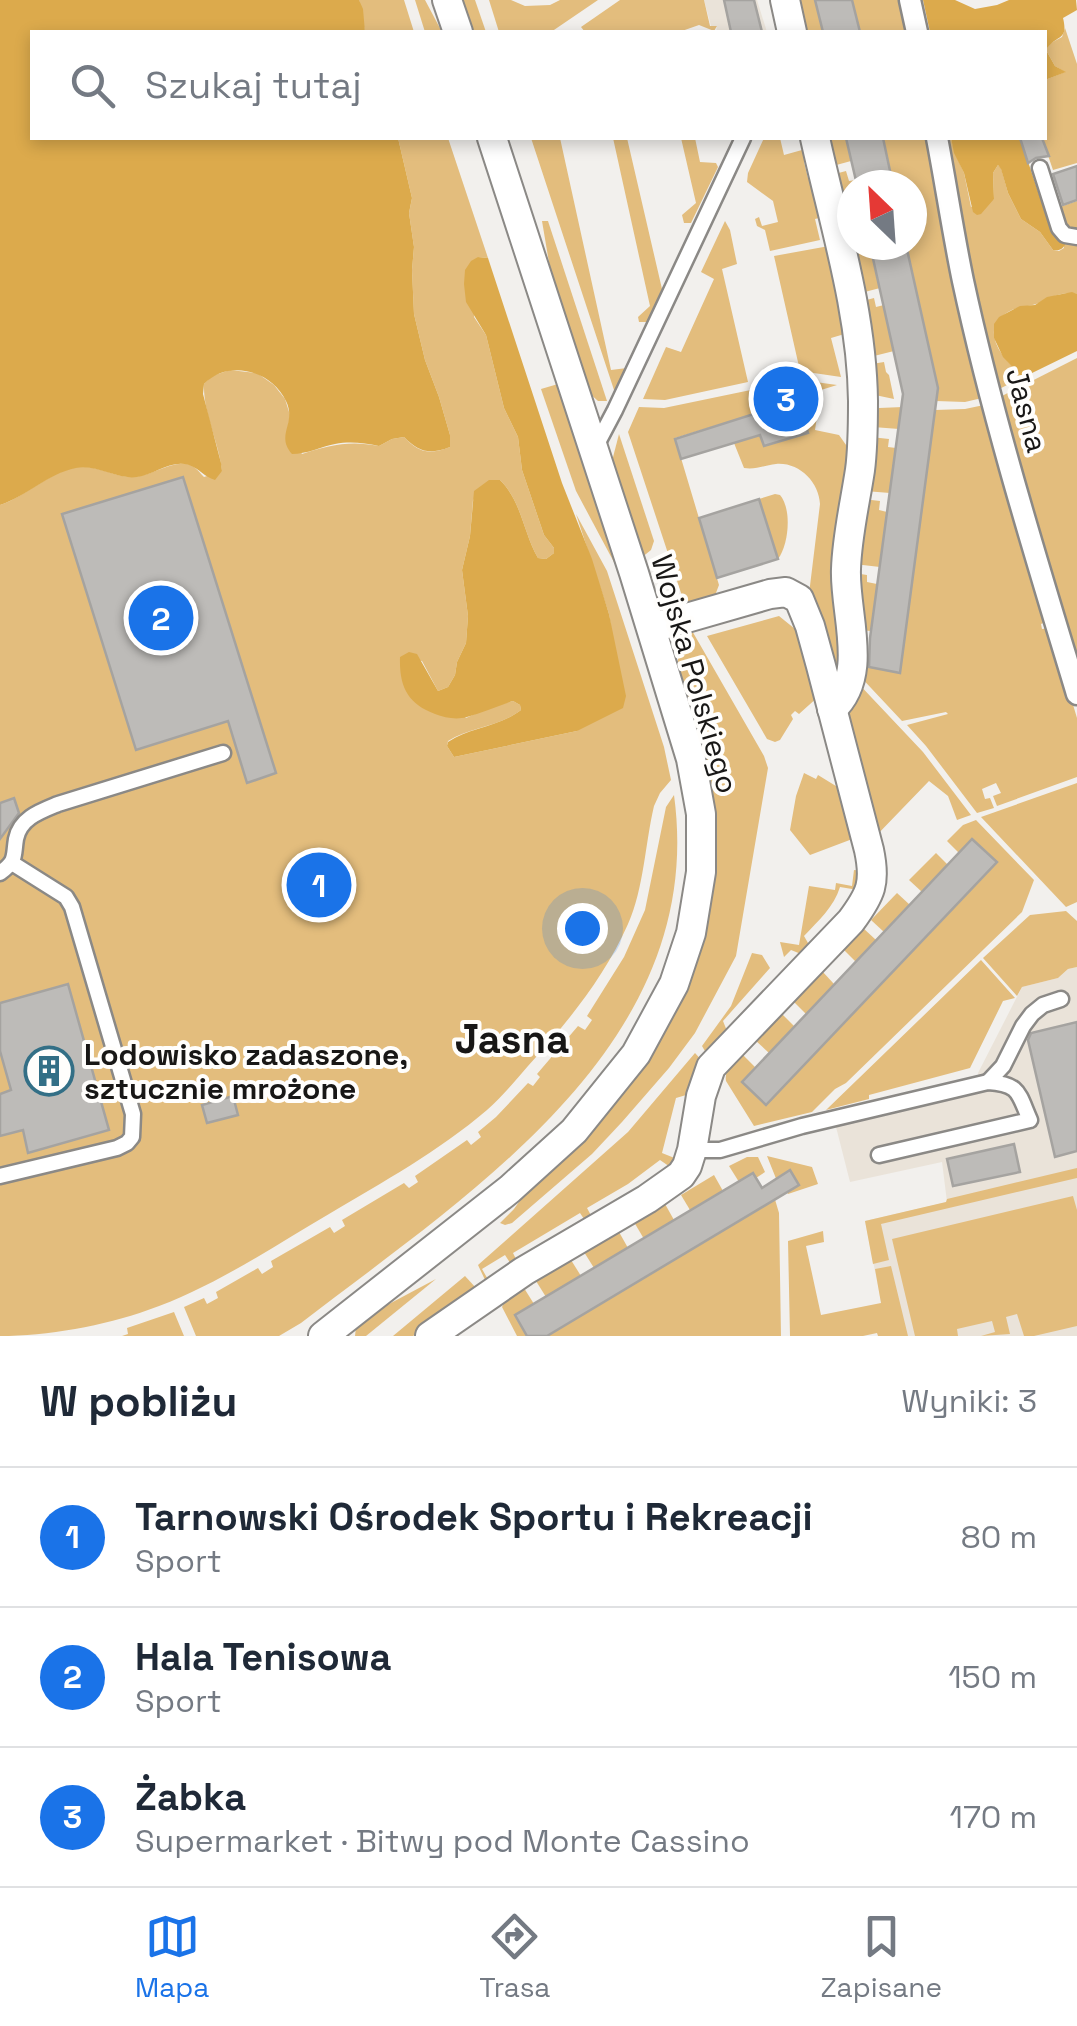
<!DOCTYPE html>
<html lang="pl">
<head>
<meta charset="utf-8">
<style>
  :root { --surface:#fff; --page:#f6f6f7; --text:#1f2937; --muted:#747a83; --line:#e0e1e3; --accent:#1a73e8 }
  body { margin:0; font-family:"Space Grotesk",sans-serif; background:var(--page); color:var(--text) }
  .compass { position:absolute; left:837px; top:170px; width:90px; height:90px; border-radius:50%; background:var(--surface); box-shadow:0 5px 15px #0003; rotate:335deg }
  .you { position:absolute; left:582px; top:928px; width:35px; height:35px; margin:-25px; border:8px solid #fff; border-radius:50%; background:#1a73e8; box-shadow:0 0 0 15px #1a73e833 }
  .badge { display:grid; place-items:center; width:65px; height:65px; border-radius:50%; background:var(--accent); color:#fff; font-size:32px; font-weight:700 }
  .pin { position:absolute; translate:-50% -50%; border:5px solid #fff; box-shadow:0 2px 10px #0006 }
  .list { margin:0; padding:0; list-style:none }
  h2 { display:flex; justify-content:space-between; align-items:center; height:130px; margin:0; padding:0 40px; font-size:42px }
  h2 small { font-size:32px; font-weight:400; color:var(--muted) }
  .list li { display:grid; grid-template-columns:65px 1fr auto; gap:30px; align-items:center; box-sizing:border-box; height:140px; padding:0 40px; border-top:2px solid var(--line) }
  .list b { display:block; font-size:38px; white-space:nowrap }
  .list p { margin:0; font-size:32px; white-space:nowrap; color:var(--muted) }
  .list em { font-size:32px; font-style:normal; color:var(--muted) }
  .icon { flex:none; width:55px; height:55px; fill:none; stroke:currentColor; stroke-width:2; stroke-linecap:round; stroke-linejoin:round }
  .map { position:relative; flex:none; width:1077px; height:1336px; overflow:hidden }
  .search { position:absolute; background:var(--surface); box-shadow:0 5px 15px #0003; left:30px; right:30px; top:30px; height:110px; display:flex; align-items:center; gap:25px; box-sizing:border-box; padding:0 35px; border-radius:0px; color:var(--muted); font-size:38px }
  .sheet { height:550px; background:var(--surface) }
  nav { display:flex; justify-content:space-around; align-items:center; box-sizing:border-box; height:140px; border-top:2px solid var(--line); background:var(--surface); font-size:28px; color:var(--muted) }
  nav a { display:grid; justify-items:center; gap:5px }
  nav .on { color:var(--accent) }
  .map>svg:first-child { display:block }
  .built { fill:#eae3d9 }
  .green { fill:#e3bd7d }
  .forest { fill:#dcaa4c }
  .building { fill:#bdbbb8; stroke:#a5a3a0; stroke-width:2.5 }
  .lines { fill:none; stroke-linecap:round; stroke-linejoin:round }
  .service-casing { stroke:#8b8986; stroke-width:19 }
  .pedestrian-casing { stroke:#8b8986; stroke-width:25 }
  .minor-casing { stroke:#8b8986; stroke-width:32 }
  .service { stroke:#fff; stroke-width:14 }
  .pedestrian { stroke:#fff; stroke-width:20 }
  .minor { stroke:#fff; stroke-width:28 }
  .labels { text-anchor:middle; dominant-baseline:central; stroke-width:8; stroke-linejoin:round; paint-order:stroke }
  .street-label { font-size:30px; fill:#181716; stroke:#fffefc }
  .poi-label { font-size:30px; font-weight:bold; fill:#181716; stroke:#fffefc; text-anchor:start }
  .district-label { font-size:40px; font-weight:bold; fill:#181716; stroke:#fffefc }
</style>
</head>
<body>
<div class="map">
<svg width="1077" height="1336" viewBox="0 0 1077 1336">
  <rect width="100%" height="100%" fill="#f2f0ed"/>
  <g class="built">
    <polygon points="704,0 757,0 767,32 716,32 717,26 711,26"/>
    <polygon points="1077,967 1077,1336 888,1336 865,1221 947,1202 942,1162 850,1182 835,1123 981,1088 978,1073 1022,987 1058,978 1068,969"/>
  </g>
  <g class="green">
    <polygon points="359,0 404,0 414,32 365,32"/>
    <polygon points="415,0 425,0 442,32 425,32"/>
    <polygon points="459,0 475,0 486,32 469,32"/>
    <polygon points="489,0 511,0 525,6 550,5 560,0 598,0 551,32 499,32"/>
    <polygon points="620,0 704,0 710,26 717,26 714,31 699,25 679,32 585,32 581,27"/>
    <polygon points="799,0 815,0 823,32 806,32"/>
    <polygon points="852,0 903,0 910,32 859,32"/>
    <polygon points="1065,28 1077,64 1077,163 1053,170 1042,138 1044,138 1045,80 1065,72 1055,66 1046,50 1049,44 1062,37"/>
    <path d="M398,138H448L488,258L478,257L474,317L486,335L504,408L518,437L522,470L544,535L554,548V553L546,559L538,558C523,532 522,502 500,480L473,500L470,536L462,570L468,616L466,643L457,662L455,675L448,687L438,691L422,661L400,658L466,718L488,708L513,701L520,705L521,710C499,727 470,727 448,741L447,746L454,757L577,731L613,640L609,614L576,514L607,571L664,747L671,780L660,793L654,806C645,844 644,888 628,924C604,978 567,1023 528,1066C515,1081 502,1097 487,1110C439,1151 383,1182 329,1214C271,1248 212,1288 148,1310C104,1326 47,1336 0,1336V505C27,496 50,471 78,467C97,465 114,477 132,477C150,477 168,462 186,464C195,465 198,471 204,477L222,471C219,442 203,413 204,384L212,376L230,370L257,373L274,385L285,399L290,415L288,427L302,454C329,445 350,440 379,446L392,439L404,437C419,453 429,455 450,447V435L439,397L425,360L414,314L412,270L414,247L409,213L412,198Z"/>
    <polygon points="531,138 560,138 611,370 627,368 615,393"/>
    <polygon points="613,138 627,138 662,289 647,322 639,322 638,317 650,306"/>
    <polygon points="681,138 695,138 700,162 716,163 718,167 691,223 684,223 682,215 696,203"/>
    <polygon points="764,138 780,138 784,155 802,150 802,138 810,160 804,162 808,178 814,177 823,217 815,219 820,240 770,251 765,230 757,226 755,219 759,217 762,226 778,222 773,201 747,182 748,173"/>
    <polygon points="822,138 846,138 851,161 829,167"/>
    <polygon points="883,138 929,138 982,398 965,402 936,401 938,390 906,245 912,245 912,185 893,185"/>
    <path d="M943,138H951L955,153L964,173L971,207L994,199L993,173L998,165L1001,168L1008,193L1021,219L1040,232L1053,250L1059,251L1064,248V239L1057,208L1077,201V294C1062,291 1052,297 1039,303C1029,307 1018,306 1008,312C977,329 1004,362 1024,376L1030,374L995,391Z"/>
    <polygon points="846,171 849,181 856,180 857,185 852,185 852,228 843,230 831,175"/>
    <polygon points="542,221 548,221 607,401 598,401 587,391 554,292"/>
    <polygon points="725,221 730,230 737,264 722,269 748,382 665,400 643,399 666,347 681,352 714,279 701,272"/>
    <polygon points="852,245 870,245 880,288 857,294"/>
    <polygon points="829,246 848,333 831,338 841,377 800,371 774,256"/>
    <polygon points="874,298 876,307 884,305 894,351 870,357 859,302"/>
    <polygon points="1077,358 1077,670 998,398"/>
    <polygon points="884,362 886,372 889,375 894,399 875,395 872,364"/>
    <path d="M801,380L837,385L821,390L815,430L839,435L851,452L845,633L839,696L809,594L820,504C819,482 799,462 776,464C765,465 756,470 744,468L734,443L741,441L734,420L675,438L719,585L714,598L685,605L628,432L639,407L664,408L770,386L774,397L751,404L764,446L807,433L795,391Z"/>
    <polygon points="558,384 618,565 616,566 576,491 541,389"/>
    <polygon points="984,405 1048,621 1041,624 1042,629 1050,628 1077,718 1077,777 997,806 993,796 1001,793 996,783 982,789 985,799 990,798 994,808 977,813 926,746 907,725 948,714 946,712 902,721 856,672 863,648 866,648 865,666 900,672 935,410 965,409"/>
    <polygon points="903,407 899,429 873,427 875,411 879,408"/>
    <polygon points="619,434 654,541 651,550 641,558 612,461"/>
    <polygon points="871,437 889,439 888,447 896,448 890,493 865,491"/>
    <path d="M775,494L780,495C792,509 789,544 778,559L759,499Z"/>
    <polygon points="863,499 880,501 879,510 887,512 880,567 854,564"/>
    <polygon points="854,573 867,575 867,582 877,584 871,631 859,630"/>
    <polygon points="779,616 800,633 819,696 799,714 795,711 791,715 793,719 780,740 775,742 767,739 707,636"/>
    <polygon points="691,629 764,756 768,768 736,956 695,1033 669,1068 622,1122 592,1154 512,1223 505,1225 500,1223 514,1209 698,949 677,667 680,645"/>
    <polygon points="855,680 923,752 971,815 957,820 948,796 929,781 873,839 840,715"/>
    <polygon points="804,773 816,779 818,775 844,791 855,838 810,855 790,830 796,796"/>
    <polygon points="1077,783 1077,902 1066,907 981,817"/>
    <path d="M674,795C708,1043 471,1192 301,1323L279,1336H196L184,1307L204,1298L207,1304L218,1298L216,1292L258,1268L262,1274L273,1267L271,1261L330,1227L334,1233L345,1226L342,1220L404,1183L409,1188L418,1182L415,1176L467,1140L471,1145L481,1137L478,1132L496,1117L528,1083L533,1086L540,1077L537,1074L578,1026L585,1030L592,1020L587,1016L624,957L645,910L666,807Z"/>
    <path d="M976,820L1034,880L1022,912L846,1083L835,1089L812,1112L754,1126L726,1081C724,1069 734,1062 742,1054L755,1067L742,1082L767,1104L997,863L973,839L959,853L947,841L963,825Z"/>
    <polygon points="936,853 948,865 922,892 909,880"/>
    <path d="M854,870L863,871L858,890L840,887C834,907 818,921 804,936L812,950L806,956L791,950L784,957L780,942L799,945L809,886L835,890L836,883L852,886Z"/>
    <polygon points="897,893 910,905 884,932 871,920"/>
    <polygon points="1066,911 1077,921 1077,967 1068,969 1058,978 1022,987 1017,996 983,958 1030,915"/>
    <polygon points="863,928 876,940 856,962 843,949"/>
    <polygon points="752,953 762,955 770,968 723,1021 727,1031 709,1058 702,1046 731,1006"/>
    <polygon points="981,960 1015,998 1003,1001 970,1068 869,1095 869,1099 826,1110"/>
    <polygon points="822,971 834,984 806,1014 793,1001"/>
    <polygon points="781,1013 794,1026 769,1053 755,1040"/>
    <polygon points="695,1053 705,1064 693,1093 676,1098 662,1153 677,1159 673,1169 660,1160 628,1184 587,1208 594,1221 588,1225 580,1213 513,1253 519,1265 514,1269 505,1255 482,1269 490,1283 486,1282 478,1265 628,1132"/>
    <polygon points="767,1156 812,1167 818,1184 788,1194 787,1192 798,1185 790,1170 779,1177 777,1181"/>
    <polygon points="747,1157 758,1157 765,1172 756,1178 752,1173 739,1182 729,1166"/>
    <polygon points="1077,1168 1077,1178 881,1224 889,1260 873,1264 865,1221 946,1202 947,1199"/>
    <polygon points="714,1175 723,1191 690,1210 681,1195"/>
    <polygon points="771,1186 779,1213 781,1336 547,1336 770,1203"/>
    <polygon points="1073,1196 1077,1210 1077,1326 1034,1336 1024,1336 1017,1314 1006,1317 1010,1334 981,1336 995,1332 992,1321 957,1329 958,1336 915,1336 892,1239"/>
    <polygon points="665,1204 674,1220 644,1239 634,1222"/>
    <polygon points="823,1231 824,1242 806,1246 821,1315 881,1303 875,1269 891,1266 908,1336 878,1336 877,1333 863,1336 790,1336 788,1241"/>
    <polygon points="619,1232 628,1248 594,1268 584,1252"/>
    <polygon points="571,1260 581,1276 546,1297 536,1281"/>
    <polygon points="465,1276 476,1288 475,1294 413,1336 393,1336"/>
    <polygon points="436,1279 366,1336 355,1336 356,1327 374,1312"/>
    <polygon points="524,1288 534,1304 515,1316 527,1336 517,1336 502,1307 506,1299"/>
    <polygon points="174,1312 184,1336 122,1336 128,1334 127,1328"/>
  </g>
  <g class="forest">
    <path d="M0,0H359L363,9L365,32H32V138H398L412,198L409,213L414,247L412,270L414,314L425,360L439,397L450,435V447C429,455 419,452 404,437L392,439L379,446C364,443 350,441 335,444C320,447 307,454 292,454C275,435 297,423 286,401C271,370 228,359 204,384L203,394L221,463L222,471L215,480C204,477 199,468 189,465C172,459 153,475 137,477C117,480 97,464 76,468C47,474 27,496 0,505Z"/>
    <path d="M923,0H955L975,9L997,5L1009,0H1076L1077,10L1063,18C1069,42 1055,34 1046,50L1055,66L1066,72L1045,80L1044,32H930Z"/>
    <path d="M951,138H1020L1052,233L1057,231L1066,243C1063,249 1060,251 1053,250L1040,232L1021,219L1008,193L1001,169L998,165L993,173L994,199L981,214L977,215L973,212L964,173L954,153Z"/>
    <path d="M478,257L488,258L562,483L592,559L609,614L626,696L623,708L577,731L454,757L447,746L448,742C470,727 499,727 521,710L520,705L513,701C497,706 482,713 467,717C457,720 445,718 435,714C408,704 399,687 400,657L409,652L417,654L438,691L448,687L455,675L457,662L466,643L468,616L462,570L470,536L474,491L489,480H500C522,502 523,532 538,558L546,559L554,553V548L544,535L522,470L518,437L504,408L486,335L466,302L464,284L465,270L471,261Z"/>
    <polygon points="1072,292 1077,294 1077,351 1030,374 1020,375 1003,357 994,338 994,324 999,317 1020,306 1035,305 1047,297"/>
  </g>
  <g class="building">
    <polygon points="724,0 754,0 762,32 731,32"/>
    <polygon points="815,0 852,0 860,32 823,32"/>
    <polygon points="846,138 883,138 893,185 857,185"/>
    <polygon points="1020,138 1042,138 1049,156 1036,158 1028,163"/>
    <polygon points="1077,166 1077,200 1063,205 1053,174"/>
    <polygon points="870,245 906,245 938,388 900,673 869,667 870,638 903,394"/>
    <polygon points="795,391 808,433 764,446 760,435 681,459 675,439 754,414 751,404"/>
    <polygon points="183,477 276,773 247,783 228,721 136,750 62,514"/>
    <polygon points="759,499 778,559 717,578 699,518"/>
    <polygon points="14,798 19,813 0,839 0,803"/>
    <polygon points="972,839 997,862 766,1105 742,1082"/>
    <polygon points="68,984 109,1130 28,1153 23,1130 0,1136 0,1094 11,1090 0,1051 0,1003"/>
    <polygon points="1077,1022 1077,1151 1055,1157 1028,1040 1031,1033"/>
    <polygon points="233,1096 238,1115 207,1123 202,1105"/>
    <polygon points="1014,1144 1020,1172 953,1186 947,1159"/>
    <polygon points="790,1170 799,1185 547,1336 527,1336 515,1315 753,1173 762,1188"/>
  </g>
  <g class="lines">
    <g class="service-casing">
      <g id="service">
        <polyline points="1040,168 1059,228 1065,235 1077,237"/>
        <polyline points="595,448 615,410 743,138"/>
        <path d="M0,873C17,860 13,858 16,839C20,818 41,811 58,804L223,753"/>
        <polyline points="988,1082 1003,1066 1023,1026 1032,1014 1043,1005 1061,999"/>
        <path d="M692,1150H720L802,1126L988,1082C1020,1084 1018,1093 1030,1120L879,1155"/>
        <polyline points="0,1176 117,1148 127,1143 132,1137 133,1114 72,907 66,897 12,863"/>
      </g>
    </g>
    <g class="pedestrian-casing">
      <g id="pedestrian">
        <polyline points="910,0 917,32"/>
        <path d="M937,138C946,185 953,233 963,281C993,420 1036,558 1077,694"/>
      </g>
    </g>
    <g class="minor-casing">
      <g id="minor">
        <polyline points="447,0 458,32"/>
        <polyline points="785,0 792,32"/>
        <path d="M815,138C834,224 862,312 863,401C863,424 863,448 860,470C855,503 847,536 846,569C844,613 870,675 832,709"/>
        <polyline points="323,1336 510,1189 574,1131 636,1054 674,984 691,933 701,872 701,814 691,759 634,573 492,138"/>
        <path d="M430,1336L524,1271L647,1199L681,1175L687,1166L692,1150L701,1096L711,1067L851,921C871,894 876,883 869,850L821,666L810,626L799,599L786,592L770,594L652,628"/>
      </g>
    </g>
    <use href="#service" class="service"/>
    <use href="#pedestrian" class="pedestrian"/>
    <use href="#minor" class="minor"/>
  </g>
  <defs>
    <g id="building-ring" transform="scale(2.5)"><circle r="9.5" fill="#fffefc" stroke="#336f86" stroke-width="1.5"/><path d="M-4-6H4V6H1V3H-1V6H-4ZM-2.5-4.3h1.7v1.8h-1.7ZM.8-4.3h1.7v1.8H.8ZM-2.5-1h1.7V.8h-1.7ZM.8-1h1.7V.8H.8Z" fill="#336f86"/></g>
  </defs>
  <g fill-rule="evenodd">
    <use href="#building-ring" x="49" y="1071"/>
  </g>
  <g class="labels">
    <g class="street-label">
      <text transform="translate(1027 410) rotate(75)">Jasna</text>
      <text transform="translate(695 674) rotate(74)">Wojska Polskiego</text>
    </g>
    <g class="poi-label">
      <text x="84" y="1054">Lodowisko zadaszone,<tspan x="84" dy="34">sztucznie mrożone</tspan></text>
    </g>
    <g class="district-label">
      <text x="512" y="1039">Jasna</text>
    </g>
  </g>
</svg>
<svg class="compass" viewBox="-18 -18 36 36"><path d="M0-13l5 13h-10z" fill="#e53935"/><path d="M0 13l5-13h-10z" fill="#747a83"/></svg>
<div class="you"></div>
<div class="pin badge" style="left:319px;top:885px">1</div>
<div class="pin badge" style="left:161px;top:618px">2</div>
<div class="pin badge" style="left:786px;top:399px">3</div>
<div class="search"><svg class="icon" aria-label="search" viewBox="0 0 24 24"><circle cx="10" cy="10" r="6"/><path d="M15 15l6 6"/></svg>Szukaj tutaj</div>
</div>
<section class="sheet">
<h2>W pobliżu<small>Wyniki: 3</small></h2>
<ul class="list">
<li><span class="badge">1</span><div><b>Tarnowski Ośrodek Sportu i Rekreacji</b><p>Sport</p></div><em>80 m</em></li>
<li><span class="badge">2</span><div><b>Hala Tenisowa</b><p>Sport</p></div><em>150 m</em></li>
<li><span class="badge">3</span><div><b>Żabka</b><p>Supermarket · Bitwy pod Monte Cassino</p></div><em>170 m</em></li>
</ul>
</section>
<nav>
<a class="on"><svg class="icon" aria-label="map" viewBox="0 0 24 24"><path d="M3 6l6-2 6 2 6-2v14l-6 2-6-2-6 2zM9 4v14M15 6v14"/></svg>Mapa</a>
<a><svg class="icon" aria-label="directions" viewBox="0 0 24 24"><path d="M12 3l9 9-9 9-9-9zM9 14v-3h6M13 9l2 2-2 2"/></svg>Trasa</a>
<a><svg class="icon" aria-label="saved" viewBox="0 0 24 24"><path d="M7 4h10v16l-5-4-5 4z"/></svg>Zapisane</a>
</nav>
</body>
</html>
